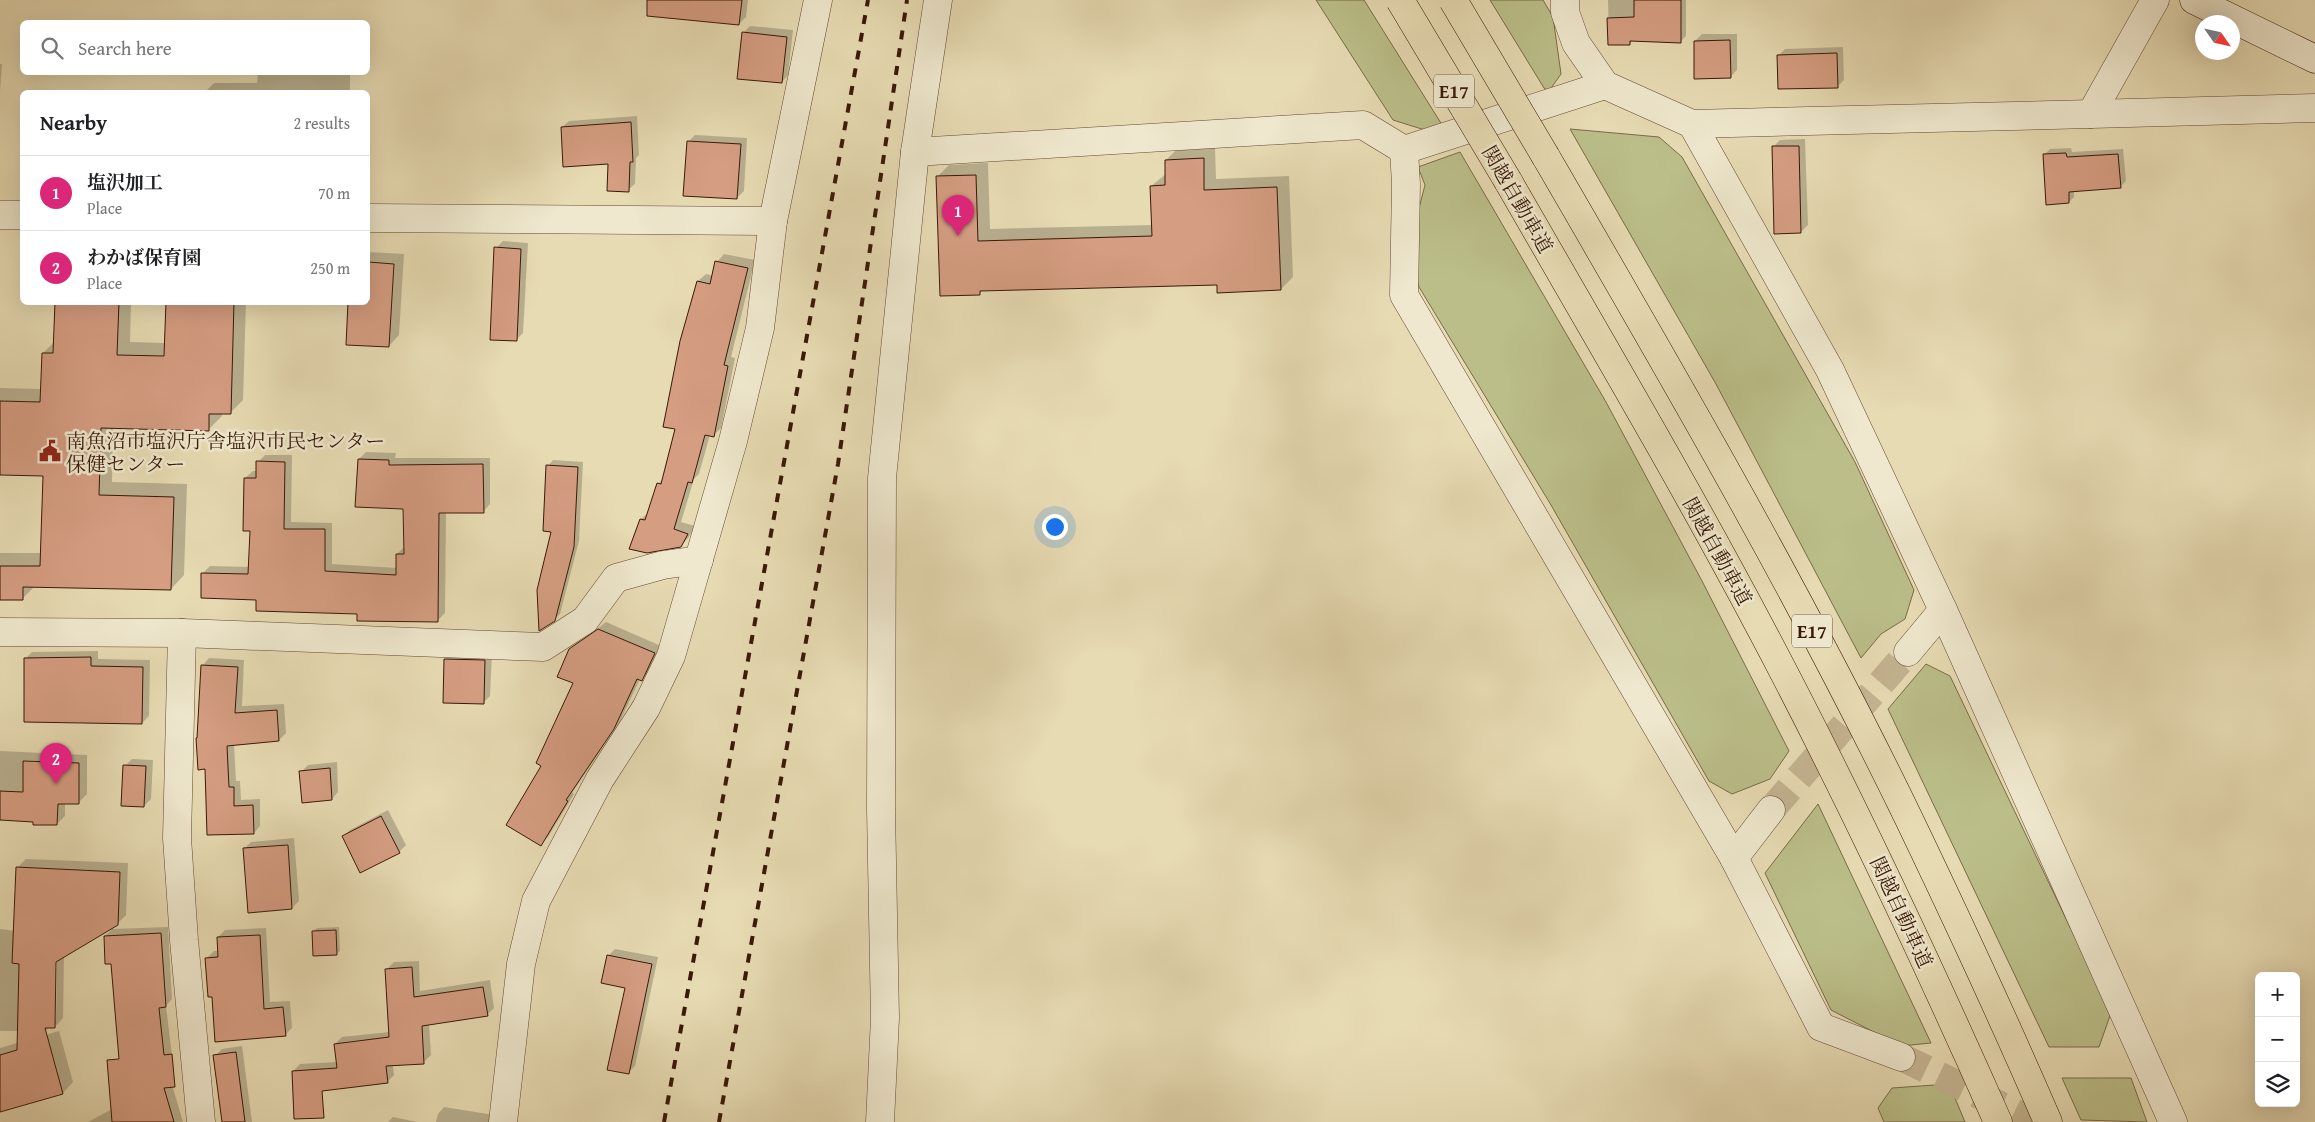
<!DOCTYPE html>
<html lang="en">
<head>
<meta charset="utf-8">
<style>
  :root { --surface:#fff; --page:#f6f6f6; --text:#202124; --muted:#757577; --line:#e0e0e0; --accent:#db2777 }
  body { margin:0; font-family:"Gentium Book Plus","Noto Serif JP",serif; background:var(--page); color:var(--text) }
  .controls { position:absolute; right:15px; bottom:15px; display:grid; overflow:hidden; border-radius:8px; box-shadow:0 5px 20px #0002 }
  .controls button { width:45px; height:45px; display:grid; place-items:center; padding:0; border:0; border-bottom:1px solid var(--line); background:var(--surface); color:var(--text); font:25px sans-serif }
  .compass { position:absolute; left:2195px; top:15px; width:45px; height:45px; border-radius:50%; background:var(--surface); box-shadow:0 5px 20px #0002; rotate:124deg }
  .you { position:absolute; left:1054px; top:526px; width:18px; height:18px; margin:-12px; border:4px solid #fff; border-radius:50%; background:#1a73e8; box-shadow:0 0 0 8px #1a73e833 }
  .badge { display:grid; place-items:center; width:32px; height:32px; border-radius:50%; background:var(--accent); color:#fff; font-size:16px; font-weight:700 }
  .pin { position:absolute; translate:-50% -41px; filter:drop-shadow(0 1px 2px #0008) }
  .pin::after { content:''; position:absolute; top:26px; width:18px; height:15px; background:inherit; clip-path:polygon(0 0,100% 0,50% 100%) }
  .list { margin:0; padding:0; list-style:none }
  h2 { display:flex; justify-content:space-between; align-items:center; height:65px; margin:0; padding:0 20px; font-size:21px }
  h2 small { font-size:16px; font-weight:400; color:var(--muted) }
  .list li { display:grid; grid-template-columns:32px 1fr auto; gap:15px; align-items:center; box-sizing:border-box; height:75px; padding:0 20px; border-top:1px solid var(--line) }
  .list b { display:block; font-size:19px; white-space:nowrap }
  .list p { margin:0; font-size:16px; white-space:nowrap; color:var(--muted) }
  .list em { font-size:16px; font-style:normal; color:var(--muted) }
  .icon { flex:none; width:28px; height:28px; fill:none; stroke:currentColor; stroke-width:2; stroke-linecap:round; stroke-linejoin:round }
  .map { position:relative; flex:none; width:2315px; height:1122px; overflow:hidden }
  .search { position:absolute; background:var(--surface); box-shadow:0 5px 20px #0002; left:20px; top:20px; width:350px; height:55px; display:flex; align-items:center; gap:12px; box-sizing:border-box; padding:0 18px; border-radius:8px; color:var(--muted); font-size:19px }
  .panel { position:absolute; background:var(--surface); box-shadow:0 5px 20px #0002; left:20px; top:90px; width:350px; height:215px; border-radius:8px }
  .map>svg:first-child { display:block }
  .green { fill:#bbbe89; stroke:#7a6b48 }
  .shadow { fill:#0003; fill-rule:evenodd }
  .building { fill:#d59d82; stroke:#391807 }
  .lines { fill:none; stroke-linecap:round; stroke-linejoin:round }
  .street-tunnel { stroke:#c4b491; stroke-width:28; stroke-dasharray:28 14; stroke-linecap:butt }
  .street-casing { stroke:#644932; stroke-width:29 }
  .secondary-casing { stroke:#391807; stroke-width:29 }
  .highway-casing { stroke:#391807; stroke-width:29 }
  .street { stroke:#efe8ce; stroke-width:28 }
  .secondary { stroke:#efe8ce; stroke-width:28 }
  .highway { stroke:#e7dbb3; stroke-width:28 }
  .rail { stroke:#391807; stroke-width:4; stroke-dasharray:9 9; stroke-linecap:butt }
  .highway-bridge-casing { stroke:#391807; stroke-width:29; stroke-linecap:butt }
  .highway-bridge { stroke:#e7dbb3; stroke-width:28 }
  .labels { text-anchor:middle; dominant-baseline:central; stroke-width:5; stroke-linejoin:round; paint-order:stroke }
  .shield { fill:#efe8ce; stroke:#705643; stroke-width:1 }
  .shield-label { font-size:19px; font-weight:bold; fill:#391807 }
  .street-label { font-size:20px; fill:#391807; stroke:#efe8ce }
  .poi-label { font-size:20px; fill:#391807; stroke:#efe8ce; text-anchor:start }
</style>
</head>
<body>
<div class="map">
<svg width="2315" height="1122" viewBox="0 0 2315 1122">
  <rect width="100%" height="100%" fill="#e7dbb3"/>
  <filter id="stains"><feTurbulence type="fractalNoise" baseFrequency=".004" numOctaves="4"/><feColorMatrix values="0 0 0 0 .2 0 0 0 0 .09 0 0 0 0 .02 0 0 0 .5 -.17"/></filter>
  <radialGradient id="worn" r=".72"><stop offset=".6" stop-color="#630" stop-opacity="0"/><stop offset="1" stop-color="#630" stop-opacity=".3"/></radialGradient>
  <g class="green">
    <polygon points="1316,0 1364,0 1444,128 1425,130 1393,120"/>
    <polygon points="1490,0 1543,0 1553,17 1561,74 1549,91 1544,88"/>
    <polygon points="1570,129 1659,137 1682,157 1855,462 1914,590 1905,619 1881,634 1861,658 1716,384"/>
    <polygon points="1460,152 1606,402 1702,581 1789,751 1770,779 1732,794 1709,781 1551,505 1419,287 1412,256 1415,224 1425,185 1418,167"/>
    <polygon points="1926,664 1950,676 2111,1013 2099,1047 2049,1047 1888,709"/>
    <polygon points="1818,804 1931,1043 1901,1046 1831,1010 1765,873"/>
    <polygon points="2062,1078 2131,1078 2147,1122 2081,1120"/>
    <polygon points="1949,1084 1965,1122 1884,1122 1878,1108 1892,1088"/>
  </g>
  <g class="shadow">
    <polygon points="687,0 748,0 746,17 739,24"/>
    <polygon points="1608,0 1686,0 1686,36 1680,42 1633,40 1629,44 1609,44"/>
    <polygon points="750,26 793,30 788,75 782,82 743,33"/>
    <polygon points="1702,34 1737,34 1737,70 1730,77 1695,41"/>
    <polygon points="1843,47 1844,80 1837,87 1778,56 1785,49"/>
    <polygon points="0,64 2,64 0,91"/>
    <polygon points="258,72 350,72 350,92 205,92 214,83 257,83"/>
    <polygon points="637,116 639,155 636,158 635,184 628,190 609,162 562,127 569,121"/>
    <polygon points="695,135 747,138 744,191 737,198 688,142"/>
    <polygon points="1805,139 1808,225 1801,232 1773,147 1780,140"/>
    <polygon points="1215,147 1216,179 1289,176 1293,277 1281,289 1218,283 983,289 979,294 937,177 949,165 988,163 990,229 1153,225 1151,186 1166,174 1166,160 1178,148"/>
    <polygon points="2071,148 2072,152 2123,149 2126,181 2120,187 2074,190 2074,197 2069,202 2044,155 2050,149"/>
    <polygon points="503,241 528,243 523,333 516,340 496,248"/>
    <polygon points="368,252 404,254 399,335 389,346 368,302"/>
    <polygon points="724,254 755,260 731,357 735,358 721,428 713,436 710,435 699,474 694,479 681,522 695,526 689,537 681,546 641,519 650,511 658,484 664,478 676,428 698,281 706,274 714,276 717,262"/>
    <polygon points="56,302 131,302 130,342 166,343 167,302 246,302 243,400 230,413 222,413 222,416 208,430 113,427 112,482 187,484 184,575 171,589 35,586 22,599 0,599 0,553 42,553 44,475 0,474 0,388 42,389 43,353 55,341"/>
    <polygon points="366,452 396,453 395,458 490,458 490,504 483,512 446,512 445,613 437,621 359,613 258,598 203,573 210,566 250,567 251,530 245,478 253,471 258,471 258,462 265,455 292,455 291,522 332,523 332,564 397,568 397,554 405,546 405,508 359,459"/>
    <polygon points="553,460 583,462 579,541 560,614 554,620 552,531 548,466"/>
    <polygon points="606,622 661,646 648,673 640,679 620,721 572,793 574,794 548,837 541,844 543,766 575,683 570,650"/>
    <polygon points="98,651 98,659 150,660 149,716 142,723 25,659 32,652"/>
    <polygon points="452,653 492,654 490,696 483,703 445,660"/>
    <polygon points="209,658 244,660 242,706 284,704 286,733 279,740 234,744 236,781 240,781 241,800 260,799 260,826 254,833 209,834 207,768 199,736 203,665"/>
    <polygon points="0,751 87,755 87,794 78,803 65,803 65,816 57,824 0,819"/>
    <polygon points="132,759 153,760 151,799 144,806 125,766"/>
    <polygon points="337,762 338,792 332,799 301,772 308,765"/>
    <polygon points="388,810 406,845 399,852 343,837 350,830"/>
    <polygon points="294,838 299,901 292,908 249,911 244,849 251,842"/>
    <path d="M26,859L128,863L126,915L117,924L64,955L63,1018L55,1027H50L45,1031H0V929L15,931L17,868ZM55,955H57L56,1019H54Z"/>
    <polygon points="168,927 172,999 166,1006 172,1056 165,1063 112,963 105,936 112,929"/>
    <polygon points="339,927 340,951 336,954 314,931 317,928"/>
    <polygon points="266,928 270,1002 290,1001 292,1028 285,1035 213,996 207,958 214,951 219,951 218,937 225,930"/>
    <polygon points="615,949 658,957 635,1066 628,1073 626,987 608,956"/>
    <polygon points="419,961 420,991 490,980 494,1008 487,1015 429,1024 431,1055 424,1062 393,1065 394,1075 387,1082 293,1071 300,1064 337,1062 335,1044 342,1037 390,1032 387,969 394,962"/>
    <polygon points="59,1031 73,1082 63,1093 0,1111 0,1048"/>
    <polygon points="242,1046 252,1122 223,1122 215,1056 222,1049"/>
    <polygon points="170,1078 183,1122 88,1122"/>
    <polygon points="444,1107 494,1115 493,1122 436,1122 438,1114"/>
    <polygon points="393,1117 417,1122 388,1122"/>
  </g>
  <g class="building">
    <polygon points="647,0 742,0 739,25 647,16"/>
    <polygon points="1634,0 1681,0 1681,43 1630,41 1630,45 1608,45 1607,18 1634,17"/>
    <polygon points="742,32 787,37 782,83 737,79"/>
    <polygon points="1730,40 1731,78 1694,79 1694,41"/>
    <polygon points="1837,53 1838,88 1778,89 1777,55"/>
    <polygon points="631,122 633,162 630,162 629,192 607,191 608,164 563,167 561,127"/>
    <polygon points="687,141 741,144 737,199 683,196"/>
    <polygon points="1772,146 1799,146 1801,233 1774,234"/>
    <polygon points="2066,153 2067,157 2118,154 2121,188 2069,192 2069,203 2046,205 2043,154"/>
    <polygon points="1204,158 1204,190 1277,187 1281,290 1217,293 1217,285 980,291 980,295 940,296 936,176 976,175 978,241 1152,236 1150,186 1165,185 1165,160"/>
    <polygon points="494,247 521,249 517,341 490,340"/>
    <polygon points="715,261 748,268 724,365 728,366 714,437 705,435 692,483 688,482 674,529 688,534 681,547 647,553 629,549 640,519 645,520 657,483 661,484 675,429 663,427 680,341 697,281 710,284"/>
    <polygon points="368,262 394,264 389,347 346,345 348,302 368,302"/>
    <polygon points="55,302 119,302 117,355 164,356 166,302 234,302 231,414 209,414 209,431 101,428 99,495 174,497 171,590 23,587 23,600 0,600 0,566 40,566 43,476 0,475 0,401 40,402 42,353 53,353"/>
    <polygon points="358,459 389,460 389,465 483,464 484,513 439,513 438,622 357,621 357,614 256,611 256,600 201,598 201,573 248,574 250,531 243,531 244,478 256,478 256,461 285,462 284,529 325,529 325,571 396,575 396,554 404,554 403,509 355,507"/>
    <polygon points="546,465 578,467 574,547 555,621 539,631 537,590 551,532 543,531"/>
    <polygon points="598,629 655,653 642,681 637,679 614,729 566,800 568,801 541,846 506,825 541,766 536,763 573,683 557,677 569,649"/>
    <polygon points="91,657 91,666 143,667 142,724 24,722 24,658"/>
    <polygon points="444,659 485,660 484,704 443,703"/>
    <polygon points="201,665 238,667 235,713 277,710 279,741 227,746 229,787 234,787 234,806 253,805 254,834 207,835 205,769 198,770 196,738 197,738"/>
    <polygon points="23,761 79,763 79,804 58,804 57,825 33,825 33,822 0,820 0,791 23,792"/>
    <polygon points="123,765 146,766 144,807 121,806"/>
    <polygon points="330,768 332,800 302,803 299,771"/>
    <polygon points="381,816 400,853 360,873 342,836"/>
    <polygon points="288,845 292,909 248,913 243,848"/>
    <polygon points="16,867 120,872 118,925 56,962 55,1028 45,1028 63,1094 0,1112 0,1055 17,1050 19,964 12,963"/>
    <polygon points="336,930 337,955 313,956 312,931"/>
    <polygon points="161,933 166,1007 159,1008 164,1055 172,1054 175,1087 164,1088 174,1122 112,1122 107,1060 119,1059 111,964 105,964 104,936"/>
    <polygon points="260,935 264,1009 283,1007 286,1036 215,1042 212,997 208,997 205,958 218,957 217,937"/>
    <polygon points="607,955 652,964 629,1074 607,1070 625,988 601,983"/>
    <polygon points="412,967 414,997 483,987 488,1016 422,1026 424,1064 386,1066 388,1083 322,1091 324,1118 294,1119 292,1071 337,1068 334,1044 389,1037 385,969"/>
    <polygon points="236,1052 245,1122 222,1122 213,1055"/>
  </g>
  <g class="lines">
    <g class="street-tunnel">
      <polyline points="1771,810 1908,652"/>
      <polyline points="1901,1057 2035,1122"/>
    </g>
    <g class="street-casing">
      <g id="street">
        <polyline points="1565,0 1565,12 1576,43 1605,85 1692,124 2091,114 2155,0"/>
        <polyline points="2091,114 2315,108"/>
        <polyline points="1692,124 1830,370 1943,610 2173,1122"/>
        <polyline points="1404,150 1406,184 1404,295 1734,858 1821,1027 1901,1057"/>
        <polyline points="915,152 1363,125 1404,150 1605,85"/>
        <polyline points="0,215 22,215"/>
        <polyline points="368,218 773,221"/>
        <polyline points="0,632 182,633 543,647 585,620 616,578 663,565 699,560"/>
        <polyline points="182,633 177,838 184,940 201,1122"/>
        <polyline points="1908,652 1943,610"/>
        <polyline points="1734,858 1771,810"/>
        <polyline points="503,1122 521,964 536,901 600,779 646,708 671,656 733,441 760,328 773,221 818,0"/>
        <polyline points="880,1122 885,1018 881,809 882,478 915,152 938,0"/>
      </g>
    </g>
    <g class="secondary-casing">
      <polyline id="secondary" points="2194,0 2315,59"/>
    </g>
    <g class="highway-casing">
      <g id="highway">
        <path d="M1546,157C1672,374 1799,592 1909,819C1957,919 2004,1020 2048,1122"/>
        <path d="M1508,181C1593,329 1680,476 1760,627C1846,789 1924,955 1998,1122"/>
      </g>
    </g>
    <use href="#street" class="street"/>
    <use href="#secondary" class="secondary"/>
    <use href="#highway" class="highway"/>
    <g class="rail">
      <polyline points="664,1122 868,0"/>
      <polyline points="719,1122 838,464 907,0"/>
    </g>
    <g class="highway-bridge-casing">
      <g id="highway-bridge">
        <polyline points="1400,0 1508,181"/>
        <polyline points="1453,0 1546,157"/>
      </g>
    </g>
    <use href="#highway-bridge" class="highway-bridge"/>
  </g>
  <defs>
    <g id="civic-bare" transform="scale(1.725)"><path d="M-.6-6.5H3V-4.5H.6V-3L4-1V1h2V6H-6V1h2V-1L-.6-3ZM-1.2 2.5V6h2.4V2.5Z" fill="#8f2418" stroke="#efe8ce" stroke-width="2.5" paint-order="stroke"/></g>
  </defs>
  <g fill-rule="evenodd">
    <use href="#civic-bare" x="50" y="451"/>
  </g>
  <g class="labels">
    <g class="shield">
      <rect x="1434" y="74.5" width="40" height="33" rx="4"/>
      <rect x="1792" y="614.5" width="40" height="33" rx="4"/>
    </g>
    <g class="shield-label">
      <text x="1454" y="91">E17</text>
      <text x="1812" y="631">E17</text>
    </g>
    <g class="street-label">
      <text transform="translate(1518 199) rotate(60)">関越自動車道</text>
      <text transform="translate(1718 551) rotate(61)">関越自動車道</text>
      <text transform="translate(1902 912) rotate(65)">関越自動車道</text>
    </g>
    <g class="poi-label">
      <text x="66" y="440">南魚沼市塩沢庁舎塩沢市民センター<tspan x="66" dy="23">保健センター</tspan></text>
    </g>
  </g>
  <rect width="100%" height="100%" filter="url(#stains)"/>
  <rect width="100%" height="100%" fill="url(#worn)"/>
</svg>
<div class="controls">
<button>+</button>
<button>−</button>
<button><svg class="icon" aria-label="layers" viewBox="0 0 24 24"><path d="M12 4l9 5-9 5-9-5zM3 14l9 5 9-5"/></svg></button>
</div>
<svg class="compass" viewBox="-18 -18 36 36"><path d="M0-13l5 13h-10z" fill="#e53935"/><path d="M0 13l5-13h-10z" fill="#757577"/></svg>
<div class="you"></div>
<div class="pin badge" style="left:958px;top:236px">1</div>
<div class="pin badge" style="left:56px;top:784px">2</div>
<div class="search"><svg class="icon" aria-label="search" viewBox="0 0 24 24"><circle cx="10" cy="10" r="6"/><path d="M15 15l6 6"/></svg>Search here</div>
<section class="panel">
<h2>Nearby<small>2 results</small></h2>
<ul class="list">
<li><span class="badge">1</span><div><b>塩沢加工</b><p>Place</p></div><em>70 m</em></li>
<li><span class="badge">2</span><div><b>わかば保育園</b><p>Place</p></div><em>250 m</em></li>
</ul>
</section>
</div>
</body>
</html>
